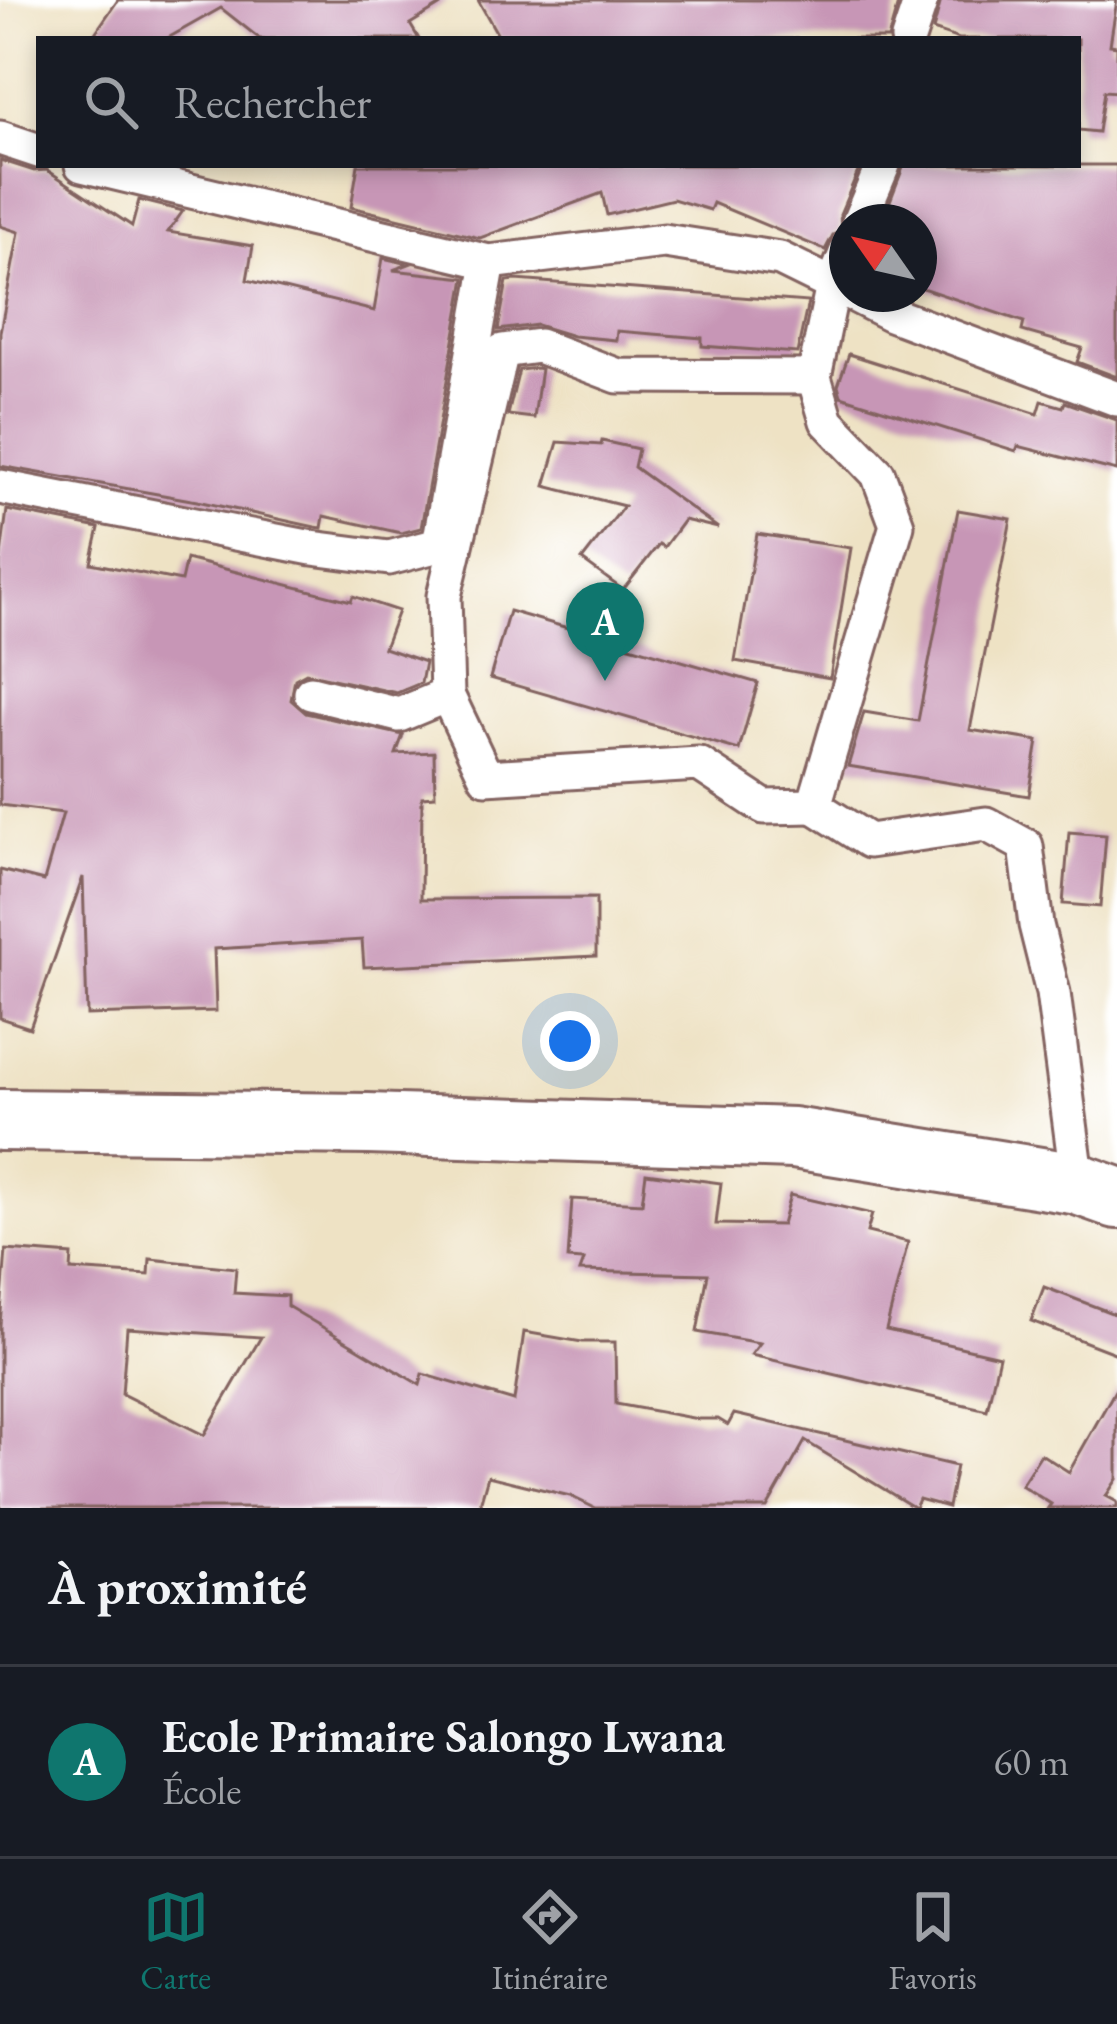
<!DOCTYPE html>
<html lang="fr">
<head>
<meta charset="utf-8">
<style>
  :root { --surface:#171b24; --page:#20242c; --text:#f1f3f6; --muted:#9ea1a6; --line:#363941; --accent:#0f766e }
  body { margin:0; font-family:"EB Garamond",serif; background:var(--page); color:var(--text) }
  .compass { position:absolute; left:829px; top:204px; width:108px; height:108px; border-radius:50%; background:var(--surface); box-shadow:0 6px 18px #0003; rotate:304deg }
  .you { position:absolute; left:570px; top:1041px; width:42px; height:42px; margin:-30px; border:9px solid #fff; border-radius:50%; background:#1a73e8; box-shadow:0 0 0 18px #1a73e833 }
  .badge { display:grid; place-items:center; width:78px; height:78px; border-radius:50%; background:var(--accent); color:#fff; font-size:39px; font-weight:700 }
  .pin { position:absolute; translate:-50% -99px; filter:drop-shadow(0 3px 6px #0008) }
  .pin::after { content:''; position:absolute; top:63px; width:42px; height:36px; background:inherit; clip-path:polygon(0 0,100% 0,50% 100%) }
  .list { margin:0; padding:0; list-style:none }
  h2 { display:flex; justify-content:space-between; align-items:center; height:156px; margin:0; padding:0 48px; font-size:51px }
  h2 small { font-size:39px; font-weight:400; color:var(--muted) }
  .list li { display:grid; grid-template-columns:78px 1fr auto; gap:36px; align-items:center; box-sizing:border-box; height:192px; padding:0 48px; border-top:3px solid var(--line) }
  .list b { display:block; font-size:45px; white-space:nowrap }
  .list p { margin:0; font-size:39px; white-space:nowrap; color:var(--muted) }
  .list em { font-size:39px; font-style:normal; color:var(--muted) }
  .icon { flex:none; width:66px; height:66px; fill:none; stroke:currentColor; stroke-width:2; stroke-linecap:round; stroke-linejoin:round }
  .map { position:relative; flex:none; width:1117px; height:1508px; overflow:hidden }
  .search { position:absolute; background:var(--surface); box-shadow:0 6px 18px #0003; left:36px; right:36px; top:36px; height:132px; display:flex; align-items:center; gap:30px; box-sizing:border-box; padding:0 42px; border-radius:0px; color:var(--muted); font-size:45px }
  .sheet { height:348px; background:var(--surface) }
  nav { display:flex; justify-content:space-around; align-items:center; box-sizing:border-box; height:168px; border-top:3px solid var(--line); background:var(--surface); font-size:33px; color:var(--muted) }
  nav a { display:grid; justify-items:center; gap:6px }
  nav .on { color:var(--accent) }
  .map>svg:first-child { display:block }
  .building { fill:#c796b6; fill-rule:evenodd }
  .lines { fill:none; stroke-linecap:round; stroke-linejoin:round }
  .street-casing { stroke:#836361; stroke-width:39 }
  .highway-casing { stroke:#836361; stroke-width:66 }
  .street { stroke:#fff; stroke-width:33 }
  .highway { stroke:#fff; stroke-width:60 }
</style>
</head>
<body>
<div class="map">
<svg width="1117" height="1508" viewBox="0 0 1117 1508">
  <rect width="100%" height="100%" fill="#fff"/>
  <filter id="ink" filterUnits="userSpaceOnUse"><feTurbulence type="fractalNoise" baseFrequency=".00833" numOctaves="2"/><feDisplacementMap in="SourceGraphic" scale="24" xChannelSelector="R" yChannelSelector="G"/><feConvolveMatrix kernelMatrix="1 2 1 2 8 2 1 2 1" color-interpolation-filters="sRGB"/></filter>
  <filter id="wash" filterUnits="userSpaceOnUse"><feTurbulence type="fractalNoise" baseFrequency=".004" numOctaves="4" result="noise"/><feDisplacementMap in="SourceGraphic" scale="48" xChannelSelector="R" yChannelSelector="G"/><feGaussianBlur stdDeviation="2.7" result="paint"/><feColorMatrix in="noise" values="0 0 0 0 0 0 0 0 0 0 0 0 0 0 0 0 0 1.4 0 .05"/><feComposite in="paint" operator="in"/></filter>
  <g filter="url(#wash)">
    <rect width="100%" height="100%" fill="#eee2c4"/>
    <g id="blocks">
      <g class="building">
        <polygon points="118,0 449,0 410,24 419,39 260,39 221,8 166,39 91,39"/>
        <polygon points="478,0 899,0 888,39 500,39"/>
        <polygon points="941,0 1117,0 1110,45 1117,46 1117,92 1104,91 1098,132 1078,130 1078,39 959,39 933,30"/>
        <polygon points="0,160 34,171 47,170 132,226 139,200 183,211 168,232 253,246 247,280 374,311 383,258 409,264 393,270 465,278 421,528 401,533 324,516 322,528 315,527 197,501 0,466 0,332 19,232 0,226"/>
        <polygon points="358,165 849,165 859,169 840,214 841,231 833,235 825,250 713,203 710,210 673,199 607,215 602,193 480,238 351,207"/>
        <polygon points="904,165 1117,165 1117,377 1077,362 1082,348 1022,331 1024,322 919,287 919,222 882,222"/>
        <polygon points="516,280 808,302 797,353 702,346 702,338 617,331 616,340 573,336 537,325 498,330 507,281"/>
        <polygon points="849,354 1038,414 1042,401 1063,407 1065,402 1117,420 1117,471 1018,446 1016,451 841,396 838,385"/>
        <polygon points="537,368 541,369 534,418 508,415 519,370"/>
        <polygon points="602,441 638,449 634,467 718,528 684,520 664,547 659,544 623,590 582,560 624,506 545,486 558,442 601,445"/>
        <polygon points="7,510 99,528 91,563 181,581 186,559 351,601 353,596 398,611 384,648 425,662 421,683 397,693 306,673 295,679 291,700 306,713 403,735 396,754 434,752 435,796 422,797 421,899 596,898 596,956 364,967 362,940 214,949 216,1011 87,1015 83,877 30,1028 0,1018 0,870 44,881 63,813 0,805 0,563"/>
        <polygon points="958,510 1011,519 970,730 1038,741 1029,796 848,766 864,712 918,721"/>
        <polygon points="757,534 851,548 830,678 735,661"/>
        <polygon points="509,611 758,683 739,750 490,678"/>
        <polygon points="1069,832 1106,835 1100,907 1063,904"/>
        <polygon points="646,1173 721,1183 716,1224 782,1225 790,1195 872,1214 867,1232 908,1242 886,1330 999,1356 987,1410 751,1355 760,1343 697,1332 708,1274 580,1271 584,1260 568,1259 572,1199 642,1203"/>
        <path d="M6,1250L72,1255L71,1270L149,1275L150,1259L236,1268L234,1293L287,1296V1306L420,1385L423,1374L514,1401L524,1332L582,1342H615L616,1404L698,1419H718L728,1425L734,1414L956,1466L948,1507L919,1499L915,1508L805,1441L767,1508H595L570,1496L488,1476L479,1508H0V1325ZM127,1328L261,1337L204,1435L122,1394Z"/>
        <polygon points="1044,1287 1117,1315 1117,1354 1031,1321"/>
        <polygon points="1117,1387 1117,1479 1106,1496 1117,1502 1117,1508 1048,1508 1051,1504 1021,1485 1041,1454 1069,1472"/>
      </g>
    </g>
  </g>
  <g filter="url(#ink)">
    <use href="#blocks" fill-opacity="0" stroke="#836361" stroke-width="3"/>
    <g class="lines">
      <g class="street-casing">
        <g id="street">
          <polyline points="908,39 921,0"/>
          <polyline points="0,138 39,151"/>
          <polyline points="82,165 489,262 664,241 780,259 847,292"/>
          <polyline points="859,222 883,165"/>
          <polyline points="847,251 833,285 814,377 827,421 878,474 897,525 814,806 869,841 986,824 1026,846 1036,925 1053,993 1078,1184"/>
          <polyline points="852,294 891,314 1117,399"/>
          <polyline points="0,487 312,548 389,558 439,545 489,262"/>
          <polyline points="311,693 399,715 447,695 444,596 502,351 539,346 618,376 814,377"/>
          <polyline points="447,695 486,777 699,764 764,807 814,806"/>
        </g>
      </g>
      <g class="highway-casing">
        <polyline id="highway" points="0,1120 368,1124 793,1138 1078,1184 1117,1198"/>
      </g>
      <use href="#street" class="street"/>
      <use href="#highway" class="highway"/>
    </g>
  </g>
</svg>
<svg class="compass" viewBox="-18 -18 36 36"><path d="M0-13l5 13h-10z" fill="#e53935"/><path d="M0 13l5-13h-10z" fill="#9ea1a6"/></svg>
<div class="you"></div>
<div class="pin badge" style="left:605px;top:681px">A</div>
<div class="search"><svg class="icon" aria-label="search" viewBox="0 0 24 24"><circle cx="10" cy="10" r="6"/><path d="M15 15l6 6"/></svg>Rechercher</div>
</div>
<section class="sheet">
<h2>À proximité<small></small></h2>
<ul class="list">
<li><span class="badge">A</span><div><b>Ecole Primaire Salongo Lwana</b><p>École</p></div><em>60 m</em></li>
</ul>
</section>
<nav>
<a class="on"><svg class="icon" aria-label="map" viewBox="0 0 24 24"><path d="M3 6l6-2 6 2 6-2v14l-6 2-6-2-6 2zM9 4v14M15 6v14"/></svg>Carte</a>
<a><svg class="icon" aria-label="directions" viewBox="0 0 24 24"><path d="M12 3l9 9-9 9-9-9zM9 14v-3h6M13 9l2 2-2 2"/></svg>Itinéraire</a>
<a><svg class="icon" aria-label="saved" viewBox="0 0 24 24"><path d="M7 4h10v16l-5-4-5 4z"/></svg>Favoris</a>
</nav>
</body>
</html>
